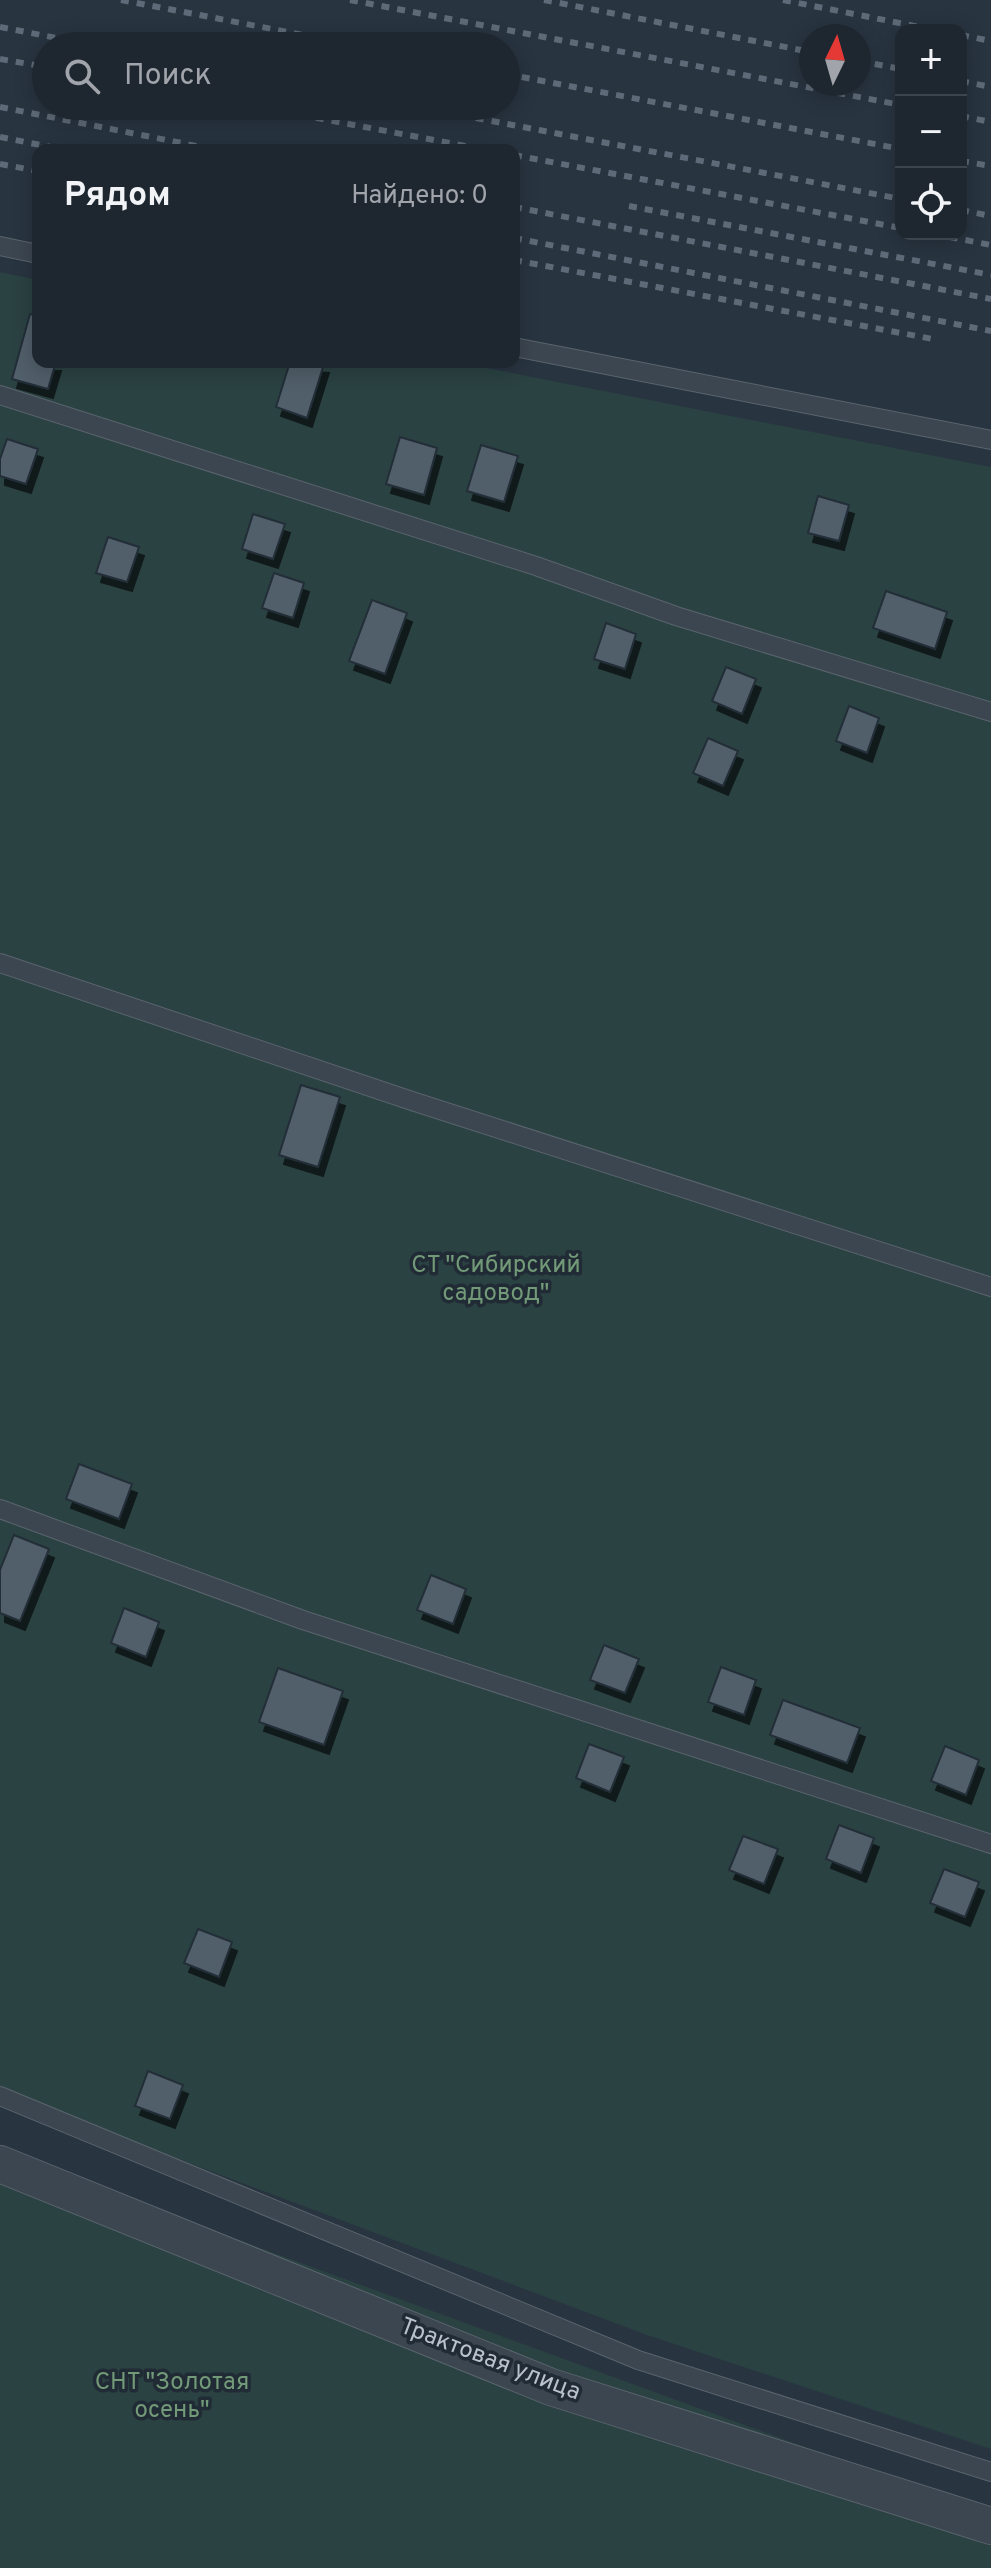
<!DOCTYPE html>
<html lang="ru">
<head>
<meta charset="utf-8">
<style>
  :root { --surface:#1e2730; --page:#262f38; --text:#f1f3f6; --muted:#a1a5ab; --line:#3c444c }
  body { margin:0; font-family:Overpass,sans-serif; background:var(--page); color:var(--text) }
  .controls { position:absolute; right:24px; top:24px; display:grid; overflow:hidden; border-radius:16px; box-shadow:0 4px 20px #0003 }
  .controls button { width:72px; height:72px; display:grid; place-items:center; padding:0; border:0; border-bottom:2px solid var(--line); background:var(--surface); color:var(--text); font:40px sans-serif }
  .compass { position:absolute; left:799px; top:24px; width:72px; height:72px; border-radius:50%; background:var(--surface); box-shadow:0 4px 20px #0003; rotate:5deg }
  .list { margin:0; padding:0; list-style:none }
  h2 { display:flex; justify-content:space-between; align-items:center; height:104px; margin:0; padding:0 32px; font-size:34px }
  h2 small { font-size:26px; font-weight:400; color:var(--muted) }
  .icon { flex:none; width:44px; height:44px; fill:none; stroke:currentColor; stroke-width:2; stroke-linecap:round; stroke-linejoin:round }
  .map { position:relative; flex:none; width:991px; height:2568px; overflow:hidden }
  .search { position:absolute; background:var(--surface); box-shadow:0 4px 20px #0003; left:32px; top:32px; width:488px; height:88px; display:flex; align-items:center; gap:20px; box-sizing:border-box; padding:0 28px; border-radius:44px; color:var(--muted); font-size:30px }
  .panel { position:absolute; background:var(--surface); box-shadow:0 4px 20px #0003; left:32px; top:144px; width:488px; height:224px; border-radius:16px }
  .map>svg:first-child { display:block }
  .green { fill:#2b4242 }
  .building { fill:#515f6b; stroke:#232d37; stroke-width:2; filter:url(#shadow) }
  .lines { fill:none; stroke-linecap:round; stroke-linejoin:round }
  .lane-casing { stroke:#5a646d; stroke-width:20 }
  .street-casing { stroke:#5a646d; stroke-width:38 }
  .lane { stroke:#3c4650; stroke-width:18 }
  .street { stroke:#3c4650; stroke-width:36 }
  .rail { stroke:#5e6a77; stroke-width:6; stroke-dasharray:8 8; stroke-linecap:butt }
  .labels { text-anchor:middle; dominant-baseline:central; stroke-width:7; stroke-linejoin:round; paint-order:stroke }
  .park-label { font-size:24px; fill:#729a78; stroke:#212b35 }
  .street-label { font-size:24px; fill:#b9c1ca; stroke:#212b35 }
</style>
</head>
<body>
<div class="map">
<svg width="991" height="2568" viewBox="0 0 991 2568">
  <defs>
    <filter id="shadow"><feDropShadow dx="5" dy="9" stdDeviation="0" flood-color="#0009"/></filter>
  </defs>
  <rect width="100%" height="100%" fill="#283440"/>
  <g class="green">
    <polygon points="0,272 38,280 38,362 456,362 991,467 991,2449 647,2335 0,2092"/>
    <polygon points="0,2153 991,2515 991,2568 0,2568"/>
  </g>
  <g class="building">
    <polygon points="30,314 38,316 38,362 56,362 48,389 12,379"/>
    <polygon points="290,362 324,364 307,418 276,407"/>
    <polygon points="400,437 437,448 424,495 386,484"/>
    <polygon points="7,439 38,449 26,484 0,476 0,459"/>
    <polygon points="481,445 518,456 504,502 467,491"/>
    <polygon points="818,496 849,505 839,541 808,533"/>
    <polygon points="253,514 285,524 273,559 242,549"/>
    <polygon points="108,537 139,547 127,582 96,573"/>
    <polygon points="274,573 304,583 293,618 262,608"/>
    <polygon points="886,591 947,612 935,649 873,628"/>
    <polygon points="372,600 407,613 385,674 349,661"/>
    <polygon points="606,623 636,634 625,669 594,659"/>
    <polygon points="726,667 756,679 742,714 712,701"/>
    <polygon points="849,706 879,718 867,753 836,741"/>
    <polygon points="708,738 738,751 723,786 693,773"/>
    <polygon points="301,1085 340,1097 318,1167 279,1155"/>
    <polygon points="79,1464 132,1484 119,1519 66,1499"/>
    <polygon points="14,1535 49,1549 20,1621 0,1613 0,1570"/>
    <polygon points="431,1575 466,1589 453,1624 417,1610"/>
    <polygon points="124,1608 159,1622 146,1657 111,1643"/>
    <polygon points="604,1645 639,1659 625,1693 590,1680"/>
    <polygon points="721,1667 756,1680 744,1715 708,1702"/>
    <polygon points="278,1668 343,1691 324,1745 259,1722"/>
    <polygon points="783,1700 860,1728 847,1763 770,1735"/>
    <polygon points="589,1744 624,1757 610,1792 576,1778"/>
    <polygon points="945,1746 979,1760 966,1795 931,1781"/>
    <polygon points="839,1825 874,1838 861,1873 826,1859"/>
    <polygon points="743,1836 778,1849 764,1884 729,1870"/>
    <polygon points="944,1869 979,1882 965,1917 930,1903"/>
    <polygon points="198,1929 232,1942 219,1977 184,1963"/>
    <polygon points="148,2071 183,2085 170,2119 135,2106"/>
  </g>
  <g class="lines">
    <g class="lane-casing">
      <g id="lane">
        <polyline points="0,246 38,254"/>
        <polyline points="514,347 991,440"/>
        <polyline points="0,395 536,566 676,616 991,712"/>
        <polyline points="0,963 412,1101 991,1287"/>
        <polyline points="0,1509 303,1620 991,1844"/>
        <polyline points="0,2096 638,2360 991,2472"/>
      </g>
    </g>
    <g class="street-casing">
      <polyline id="street" points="0,2164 551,2387 991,2526"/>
    </g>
    <use href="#lane" class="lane"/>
    <use href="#street" class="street"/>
    <g class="rail">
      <polyline points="121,0 361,46"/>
      <polyline points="350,0 901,105"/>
      <polyline points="544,0 811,52"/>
      <polyline points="783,0 935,30"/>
      <polyline points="0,27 98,46"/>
      <polyline points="961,35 991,41"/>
      <polyline points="0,59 46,67"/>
      <polyline points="859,61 901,69"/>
      <polyline points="506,74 901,149"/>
      <polyline points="961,81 991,87"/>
      <polyline points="253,106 487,150"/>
      <polyline points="413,106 901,199"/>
      <polyline points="0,107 217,150"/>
      <polyline points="961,116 991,122"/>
      <polyline points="0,137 66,150"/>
      <polyline points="514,155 901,228"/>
      <polyline points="961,161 991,166"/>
      <polyline points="0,164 38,171"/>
      <polyline points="629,206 991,275"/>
      <polyline points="514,207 991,299"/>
      <polyline points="961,210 991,216"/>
      <polyline points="934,234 991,245"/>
      <polyline points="514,238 991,331"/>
      <polyline points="514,260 938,340"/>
    </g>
  </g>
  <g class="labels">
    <g class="park-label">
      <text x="496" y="1266">СТ "Сибирский<tspan x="496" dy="28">садовод"</tspan></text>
      <text x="172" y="2383">СНТ "Золотая<tspan x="172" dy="28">осень"</tspan></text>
    </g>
    <g class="street-label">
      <text transform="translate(490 2360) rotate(21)">Трактовая улица</text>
    </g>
  </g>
</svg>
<div class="controls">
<button>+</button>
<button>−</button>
<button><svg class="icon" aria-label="locate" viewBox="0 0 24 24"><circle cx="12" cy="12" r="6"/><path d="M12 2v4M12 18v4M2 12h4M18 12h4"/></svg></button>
</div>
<svg class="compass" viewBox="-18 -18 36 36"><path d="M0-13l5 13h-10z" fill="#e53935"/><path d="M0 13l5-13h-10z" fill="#a1a5ab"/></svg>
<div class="search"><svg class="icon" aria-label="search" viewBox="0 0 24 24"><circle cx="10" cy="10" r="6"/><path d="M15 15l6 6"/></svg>Поиск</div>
<section class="panel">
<h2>Рядом<small>Найдено: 0</small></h2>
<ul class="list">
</ul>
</section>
</div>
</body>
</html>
